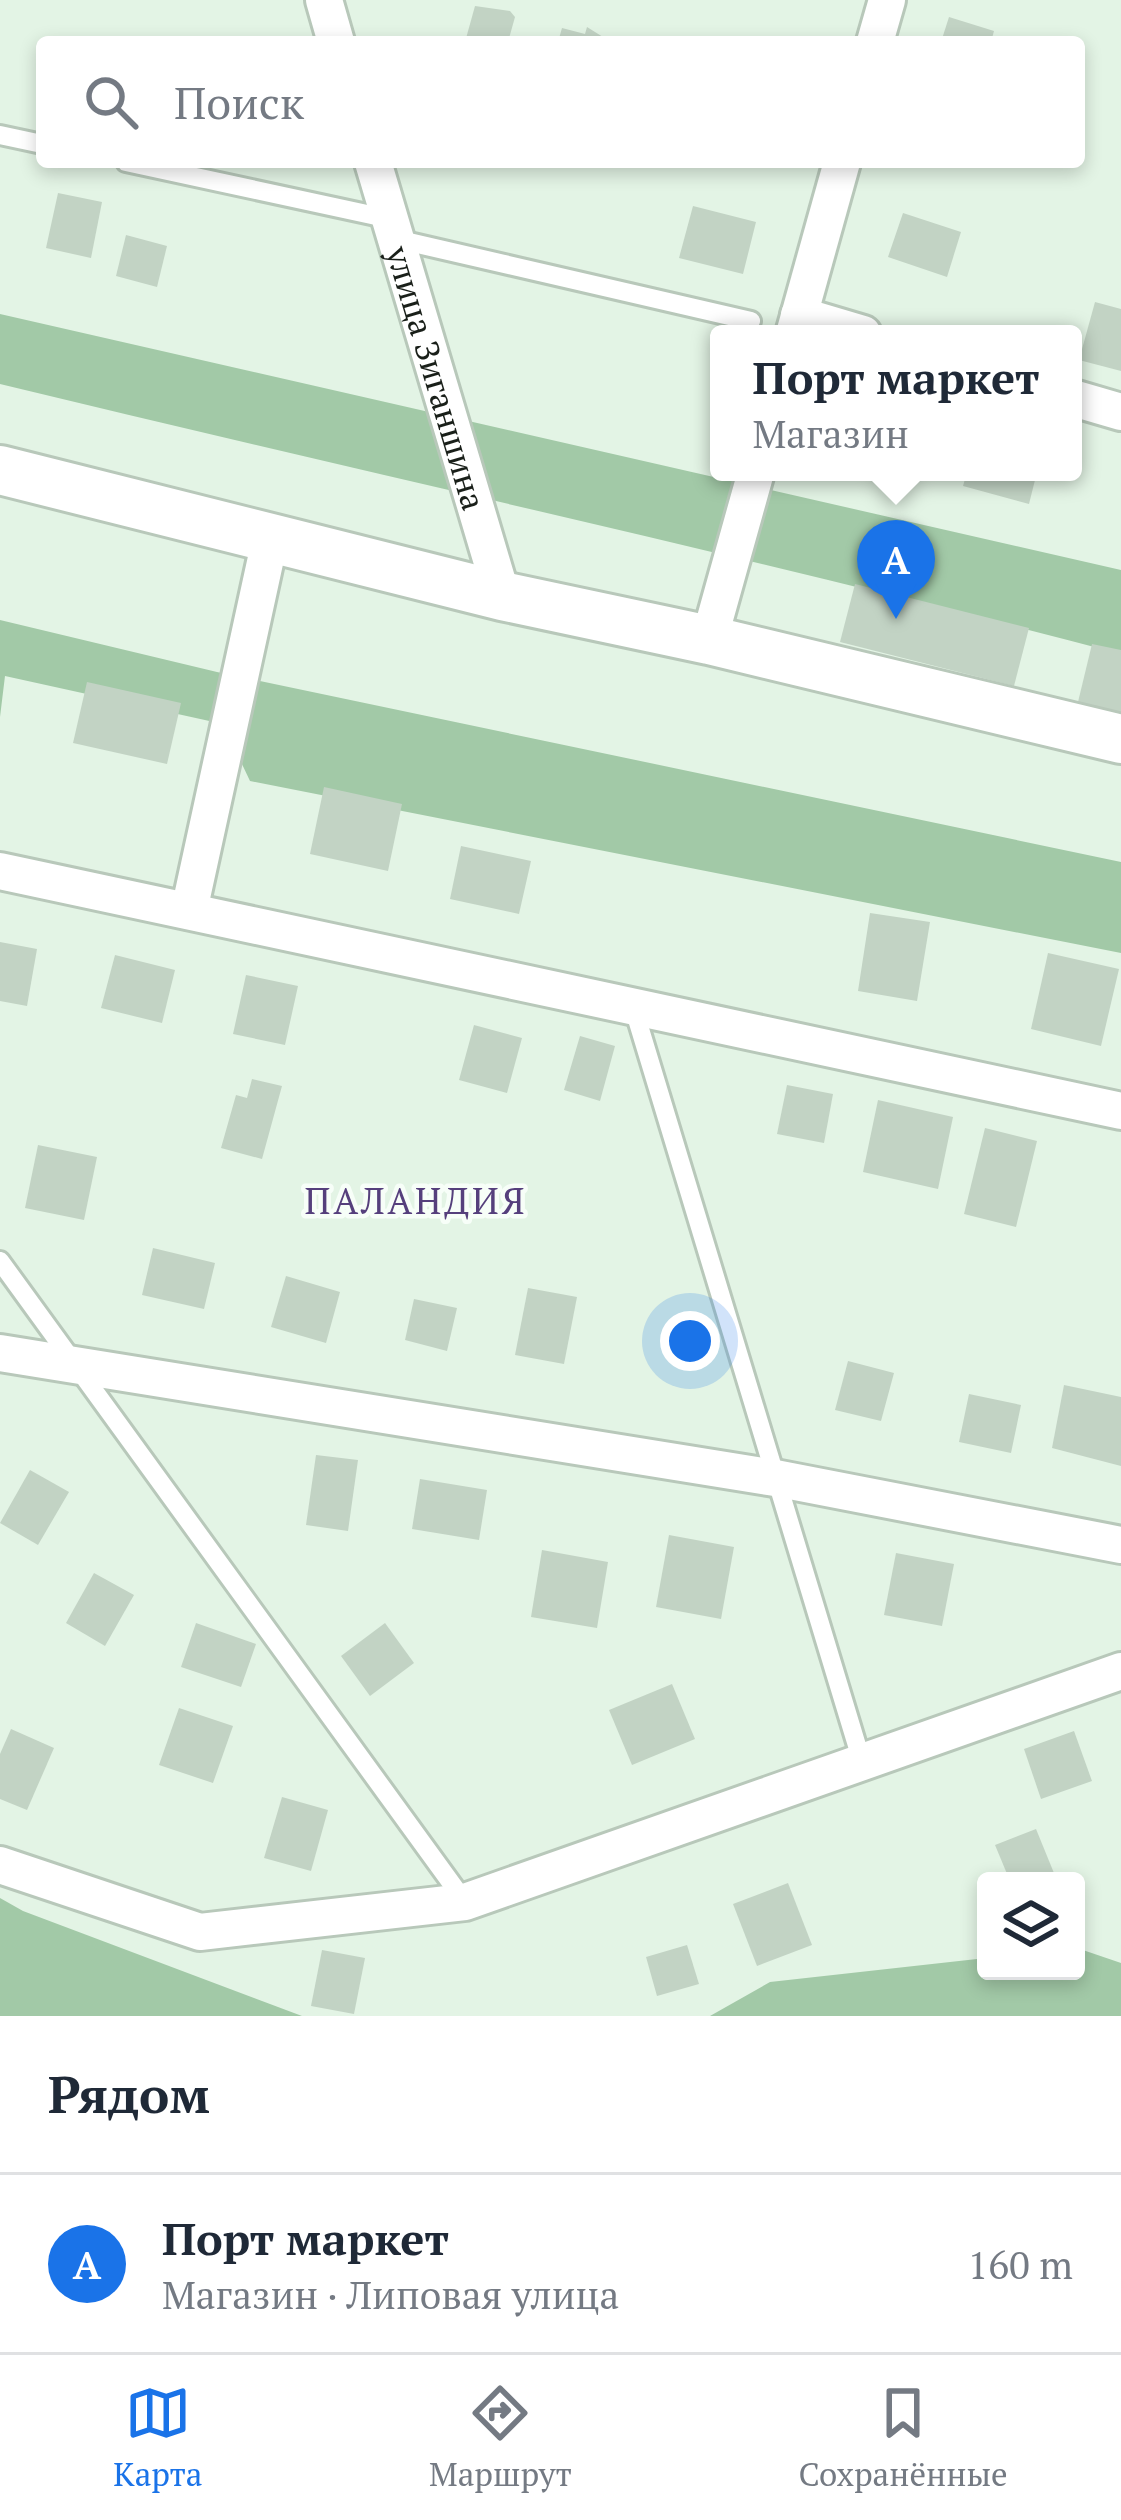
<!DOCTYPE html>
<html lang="ru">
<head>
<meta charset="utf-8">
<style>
  :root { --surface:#fff; --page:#f2f2f3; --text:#1f2937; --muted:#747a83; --line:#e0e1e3; --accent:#1a73e8 }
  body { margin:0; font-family:"PT Serif",serif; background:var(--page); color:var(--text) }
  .controls { position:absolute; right:36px; bottom:36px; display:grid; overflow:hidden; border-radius:12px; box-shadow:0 6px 18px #0003 }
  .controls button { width:108px; height:108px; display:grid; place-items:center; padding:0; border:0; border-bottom:3px solid var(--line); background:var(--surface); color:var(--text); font:60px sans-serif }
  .you { position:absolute; left:690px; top:1341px; width:42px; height:42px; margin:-30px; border:9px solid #fff; border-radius:50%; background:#1a73e8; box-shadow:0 0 0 18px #1a73e833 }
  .badge { display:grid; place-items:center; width:78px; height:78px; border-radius:50%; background:var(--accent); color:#fff; font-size:39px; font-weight:700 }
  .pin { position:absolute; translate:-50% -99px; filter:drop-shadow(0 3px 6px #0008) }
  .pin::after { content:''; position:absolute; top:63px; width:42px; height:36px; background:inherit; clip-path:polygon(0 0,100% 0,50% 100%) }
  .popup { position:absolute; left:710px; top:325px; width:372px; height:156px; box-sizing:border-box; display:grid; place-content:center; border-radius:12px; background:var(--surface); filter:drop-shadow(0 3px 9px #0005); font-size:39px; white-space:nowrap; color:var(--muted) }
  .popup b { font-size:45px; color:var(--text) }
  .popup::after { content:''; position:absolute; left:50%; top:100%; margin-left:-24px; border:24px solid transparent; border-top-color:var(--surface) }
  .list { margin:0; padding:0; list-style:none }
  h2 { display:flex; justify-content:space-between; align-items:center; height:156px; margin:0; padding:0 48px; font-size:51px }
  h2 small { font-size:39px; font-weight:400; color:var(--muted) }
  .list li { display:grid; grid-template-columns:78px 1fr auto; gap:36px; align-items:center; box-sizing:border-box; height:180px; padding:0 48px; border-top:3px solid var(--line) }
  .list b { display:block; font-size:45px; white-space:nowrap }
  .list p { margin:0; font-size:39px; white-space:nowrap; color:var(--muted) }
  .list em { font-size:39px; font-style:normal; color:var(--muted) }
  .icon { flex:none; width:66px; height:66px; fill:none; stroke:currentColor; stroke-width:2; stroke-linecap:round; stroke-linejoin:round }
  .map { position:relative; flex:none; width:1121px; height:2016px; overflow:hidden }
  .search { position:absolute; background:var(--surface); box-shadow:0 6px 18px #0003; left:36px; right:36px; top:36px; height:132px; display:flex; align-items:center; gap:30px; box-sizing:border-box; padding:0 42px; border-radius:12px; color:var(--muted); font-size:45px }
  .sheet { height:336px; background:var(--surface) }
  nav { display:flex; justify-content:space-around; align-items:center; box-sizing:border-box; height:168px; border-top:3px solid var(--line); background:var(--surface); font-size:33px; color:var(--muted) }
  nav a { display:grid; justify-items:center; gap:6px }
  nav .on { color:var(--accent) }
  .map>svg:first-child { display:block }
  .green { fill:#a2c9a7 }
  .building { fill:#c2d3c4 }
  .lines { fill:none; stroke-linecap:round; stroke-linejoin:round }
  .lane-casing { stroke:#b8c8ba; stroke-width:24 }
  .street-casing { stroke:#b8c8ba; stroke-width:42 }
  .secondary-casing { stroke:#b8c8ba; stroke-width:54 }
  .lane { stroke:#fff; stroke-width:18 }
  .street { stroke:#fff; stroke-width:36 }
  .secondary { stroke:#fff; stroke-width:48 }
  .labels { text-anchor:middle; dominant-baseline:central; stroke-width:9; stroke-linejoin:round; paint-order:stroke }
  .street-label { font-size:33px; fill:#191f19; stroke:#f7fef8 }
  .neighbourhood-label { font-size:36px; letter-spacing:3px; fill:#553f7c; stroke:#f7fef8 }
</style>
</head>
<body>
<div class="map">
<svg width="1121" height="2016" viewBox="0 0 1121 2016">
  <rect width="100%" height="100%" fill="#e3f4e5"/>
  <g class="green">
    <path d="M0,314L1121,570V654C749,556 374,475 0,384Z"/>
    <polygon points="0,620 217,672 1121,862 1121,953 250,781 223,724 5,676 0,717"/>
    <polygon points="0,1898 23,1911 302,2016 0,2016"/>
    <polygon points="1077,1948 1121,1963 1121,2016 710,2016 770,1982 986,1958 986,1971 1076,1971"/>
  </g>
  <g class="building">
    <polygon points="475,6 510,11 515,17 508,42 465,42"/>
    <polygon points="949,17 994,31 991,42 941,42"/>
    <polygon points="587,27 611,42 558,42 562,28 585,34"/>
    <polygon points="58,193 102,202 91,258 46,248"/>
    <polygon points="693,206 756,222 743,274 679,258"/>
    <polygon points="903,213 961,232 947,277 888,257"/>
    <polygon points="126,235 167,246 157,287 116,276"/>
    <polygon points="1095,302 1121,309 1121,371 1079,360"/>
    <polygon points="967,472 1037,472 1029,504 963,486"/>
    <polygon points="855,584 1029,628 1014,686 840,642"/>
    <polygon points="1092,644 1121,650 1121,713 1078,702"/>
    <polygon points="87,682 181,703 167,764 73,743"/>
    <polygon points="324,787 402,804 388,871 310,854"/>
    <polygon points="461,846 531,861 519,914 450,899"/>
    <polygon points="870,913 930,922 917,1001 858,991"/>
    <polygon points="0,942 37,949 27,1006 0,1001"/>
    <polygon points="1048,953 1119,969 1101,1046 1031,1029"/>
    <polygon points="115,955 175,970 162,1023 101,1008"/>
    <polygon points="246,975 298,986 285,1045 233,1034"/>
    <polygon points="474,1025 522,1038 507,1093 459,1080"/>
    <polygon points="580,1036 615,1046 600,1101 564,1090"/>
    <polygon points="252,1079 282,1086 262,1159 221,1148 236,1095 247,1098"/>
    <polygon points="787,1085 833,1094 824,1143 777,1134"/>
    <polygon points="878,1100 953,1117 938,1189 863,1172"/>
    <polygon points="985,1128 1037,1141 1016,1227 964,1214"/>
    <polygon points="38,1145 97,1157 84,1220 25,1208"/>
    <polygon points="153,1248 215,1263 204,1309 142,1295"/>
    <polygon points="286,1276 340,1292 326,1343 271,1327"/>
    <polygon points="528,1288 577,1297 564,1364 515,1355"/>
    <polygon points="414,1299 457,1308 447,1351 405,1340"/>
    <polygon points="848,1361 894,1373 881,1421 835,1410"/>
    <polygon points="1064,1385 1121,1397 1121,1466 1052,1448"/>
    <polygon points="969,1394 1021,1405 1011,1453 959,1442"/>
    <polygon points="316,1455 358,1460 348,1531 306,1525"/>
    <polygon points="30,1470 69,1492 38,1545 0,1523"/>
    <polygon points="420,1479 487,1490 479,1540 412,1529"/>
    <polygon points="669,1535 734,1547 721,1619 656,1607"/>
    <polygon points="542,1550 608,1562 597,1628 531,1617"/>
    <polygon points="896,1553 954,1564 942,1626 884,1615"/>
    <polygon points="94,1573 134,1595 105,1646 66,1623"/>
    <polygon points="196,1623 256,1644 241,1687 181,1667"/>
    <polygon points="385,1623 414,1663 370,1696 341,1656"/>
    <polygon points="672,1684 695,1739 632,1765 609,1710"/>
    <polygon points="179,1708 233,1726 213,1783 159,1765"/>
    <polygon points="11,1729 54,1748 27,1810 0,1799 0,1754"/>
    <polygon points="1074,1731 1092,1781 1041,1799 1024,1749"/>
    <polygon points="282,1797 328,1810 311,1871 264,1858"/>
    <polygon points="1036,1829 1056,1878 1010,1881 995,1845"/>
    <polygon points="788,1883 812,1945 757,1966 733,1904"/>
    <polygon points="687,1945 699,1984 657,1996 646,1957"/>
    <polygon points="322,1950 365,1958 354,2014 311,2006"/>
  </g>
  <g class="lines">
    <g class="lane-casing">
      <g id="lane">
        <polyline points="0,135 42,144"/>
        <polyline points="126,162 390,219"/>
        <polyline points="396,239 751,321"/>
        <polyline points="633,1006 862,1762"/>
        <polyline points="0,1261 465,1902"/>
      </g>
    </g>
    <g class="street-casing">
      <g id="street">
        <polyline points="324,0 336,42"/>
        <polyline points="875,42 887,0"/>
        <path id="s1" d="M373,162L502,596"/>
        <polyline points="799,315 863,334"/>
        <polyline points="794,334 842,162"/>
        <polyline points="1073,398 1121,412"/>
        <polyline points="709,640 756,472"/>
        <polyline points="0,871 1121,1111"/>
        <polyline points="189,911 271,535"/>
        <polyline points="0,1353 775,1478 1121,1545"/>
        <polyline points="0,1865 200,1932 465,1902 1121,1671"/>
      </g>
    </g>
    <g class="secondary-casing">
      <polyline id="secondary" points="0,470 502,596 709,640 1121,739"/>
    </g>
    <use href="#lane" class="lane"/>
    <use href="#street" class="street"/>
    <use href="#secondary" class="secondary"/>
  </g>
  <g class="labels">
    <g class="street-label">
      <text stroke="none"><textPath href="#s1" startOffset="225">улица Зиганшина</textPath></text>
    </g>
    <g class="neighbourhood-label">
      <text x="416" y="1200">ПАЛАНДИЯ</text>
    </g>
  </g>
</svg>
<div class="controls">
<button><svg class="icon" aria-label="layers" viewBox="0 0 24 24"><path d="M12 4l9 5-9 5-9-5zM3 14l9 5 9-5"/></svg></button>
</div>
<div class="you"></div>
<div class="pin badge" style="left:896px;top:619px">A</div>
<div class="popup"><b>Порт маркет</b>Магазин</div>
<div class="search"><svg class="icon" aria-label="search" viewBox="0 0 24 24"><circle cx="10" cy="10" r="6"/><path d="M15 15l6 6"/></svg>Поиск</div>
</div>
<section class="sheet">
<h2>Рядом<small></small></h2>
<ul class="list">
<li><span class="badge">A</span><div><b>Порт маркет</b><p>Магазин · Липовая улица</p></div><em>160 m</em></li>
</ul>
</section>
<nav>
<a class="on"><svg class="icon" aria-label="map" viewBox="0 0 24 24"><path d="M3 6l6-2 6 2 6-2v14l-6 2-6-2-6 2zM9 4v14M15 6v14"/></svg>Карта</a>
<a><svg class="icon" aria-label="directions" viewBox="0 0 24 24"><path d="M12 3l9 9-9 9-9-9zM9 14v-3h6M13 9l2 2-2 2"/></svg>Маршрут</a>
<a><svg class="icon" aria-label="saved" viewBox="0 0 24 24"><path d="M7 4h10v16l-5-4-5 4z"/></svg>Сохранённые</a>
</nav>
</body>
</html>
